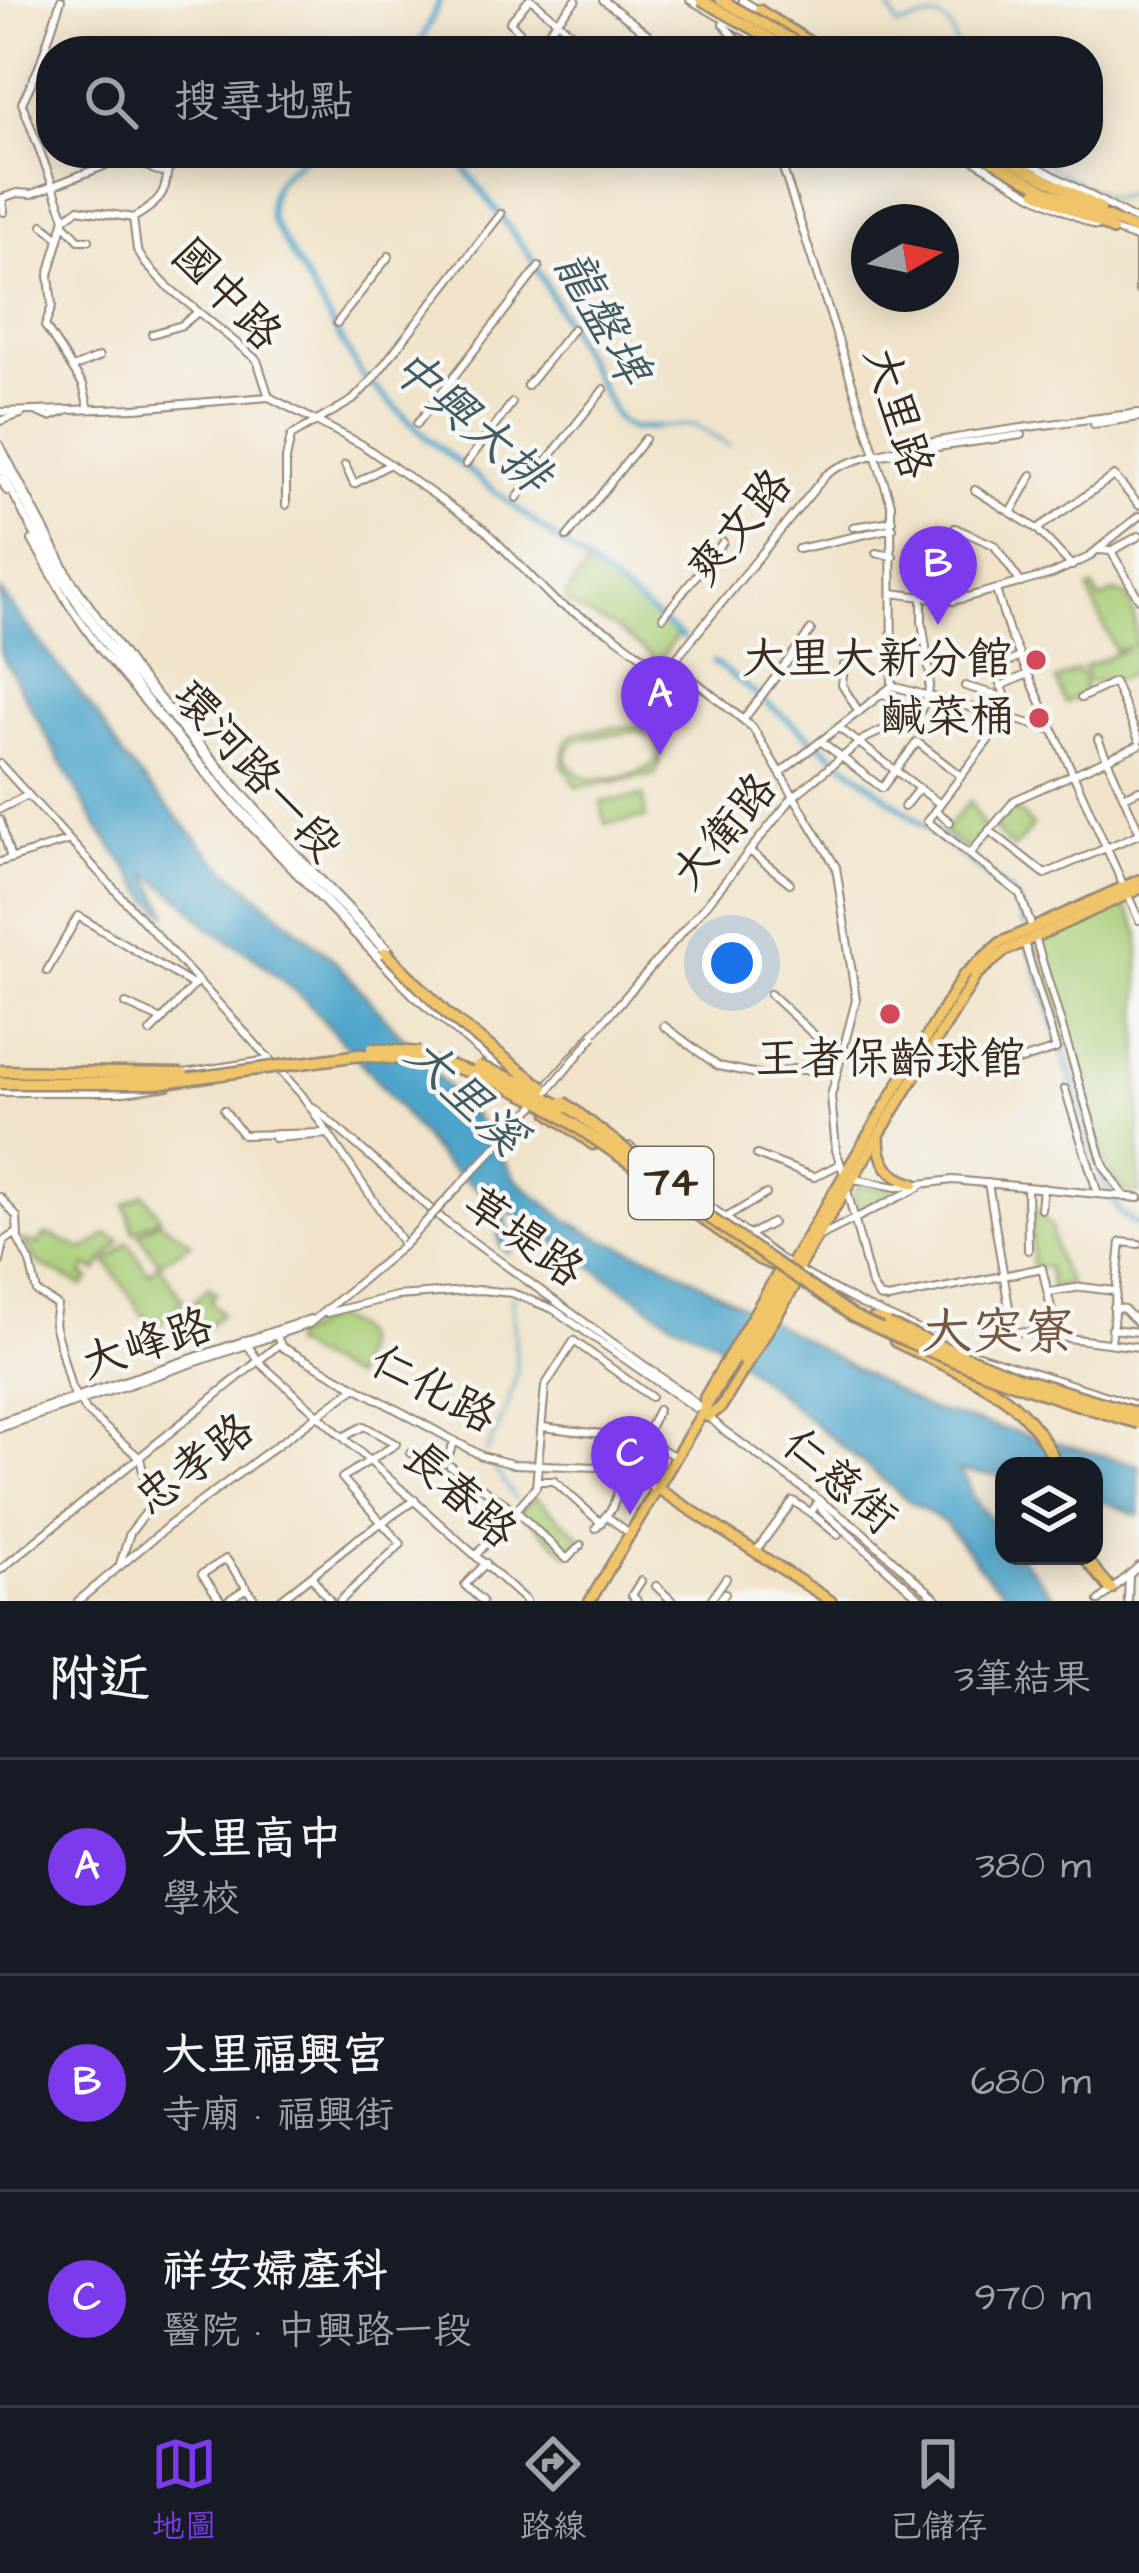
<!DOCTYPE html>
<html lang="zh-TW">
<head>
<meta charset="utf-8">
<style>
  :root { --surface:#171b24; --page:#20242c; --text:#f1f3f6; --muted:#9ea1a6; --line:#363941; --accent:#7c3aed }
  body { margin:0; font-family:"Architects Daughter","LXGW WenKai TC",sans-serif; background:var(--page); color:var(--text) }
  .controls { position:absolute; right:36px; bottom:36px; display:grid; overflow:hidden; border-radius:24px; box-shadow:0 6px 30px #0003 }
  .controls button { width:108px; height:108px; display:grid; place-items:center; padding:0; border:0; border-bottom:3px solid var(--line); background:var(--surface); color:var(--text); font:60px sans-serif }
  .compass { position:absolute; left:851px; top:204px; width:108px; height:108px; border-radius:50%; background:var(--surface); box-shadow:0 6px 30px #0003; rotate:81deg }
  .you { position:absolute; left:732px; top:963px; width:42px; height:42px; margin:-30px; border:9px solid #fff; border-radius:50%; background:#1a73e8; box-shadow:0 0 0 18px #1a73e833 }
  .badge { display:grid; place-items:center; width:78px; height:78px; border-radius:50%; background:var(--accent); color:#fff; font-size:39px; font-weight:700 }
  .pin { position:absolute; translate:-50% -99px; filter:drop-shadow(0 3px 6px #0008) }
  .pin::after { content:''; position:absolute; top:63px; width:42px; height:36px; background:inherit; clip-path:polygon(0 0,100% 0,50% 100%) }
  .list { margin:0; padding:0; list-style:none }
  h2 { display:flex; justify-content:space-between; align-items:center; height:156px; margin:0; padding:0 48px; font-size:51px }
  h2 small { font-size:39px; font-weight:400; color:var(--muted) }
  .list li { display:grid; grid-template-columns:78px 1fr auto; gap:36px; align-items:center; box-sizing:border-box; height:216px; padding:0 48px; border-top:3px solid var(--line) }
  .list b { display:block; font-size:45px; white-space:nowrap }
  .list p { margin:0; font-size:39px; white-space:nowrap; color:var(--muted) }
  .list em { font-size:39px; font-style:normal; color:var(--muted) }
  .icon { flex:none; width:66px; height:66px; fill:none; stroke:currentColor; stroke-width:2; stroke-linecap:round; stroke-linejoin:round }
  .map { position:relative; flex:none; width:1139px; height:1601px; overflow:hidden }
  .search { position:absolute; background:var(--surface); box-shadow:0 6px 30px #0003; left:36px; right:36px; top:36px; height:132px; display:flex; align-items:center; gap:30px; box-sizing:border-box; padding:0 42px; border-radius:48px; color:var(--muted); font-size:45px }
  .sheet { height:804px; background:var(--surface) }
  nav { display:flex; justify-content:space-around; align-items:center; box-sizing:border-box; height:168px; border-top:3px solid var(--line); background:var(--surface); font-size:33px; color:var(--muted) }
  nav a { display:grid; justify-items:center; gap:6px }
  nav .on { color:var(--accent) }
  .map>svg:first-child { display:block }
  .green { fill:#a8cd76; stroke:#727c4a; stroke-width:3; fill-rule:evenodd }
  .water { fill:#4ea4ca; stroke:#446774; stroke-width:3 }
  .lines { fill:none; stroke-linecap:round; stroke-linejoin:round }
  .stream { stroke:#4ea4ca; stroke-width:3 }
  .canal { stroke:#4ea4ca; stroke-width:6 }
  .minor-casing { stroke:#968674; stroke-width:10 }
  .major-casing { stroke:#968674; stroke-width:14 }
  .highway-casing { stroke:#968674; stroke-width:15 }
  .minor { stroke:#fff; stroke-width:6 }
  .major { stroke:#f0c469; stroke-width:9 }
  .highway { stroke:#f0c469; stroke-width:10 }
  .minor-bridge-casing { stroke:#968674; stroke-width:10; stroke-linecap:butt }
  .major-bridge-casing { stroke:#968674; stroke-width:14; stroke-linecap:butt }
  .highway-bridge-casing { stroke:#968674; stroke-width:15; stroke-linecap:butt }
  .minor-bridge { stroke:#fff; stroke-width:6 }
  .major-bridge { stroke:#f0c469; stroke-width:9 }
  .highway-bridge { stroke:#f0c469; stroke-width:10 }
  .poi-dot { fill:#d1495b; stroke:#f6f6f2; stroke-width:4.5 }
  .labels { text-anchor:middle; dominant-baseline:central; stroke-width:9; stroke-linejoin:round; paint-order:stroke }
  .shield { fill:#f6f6f2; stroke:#73675e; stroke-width:3 }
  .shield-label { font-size:42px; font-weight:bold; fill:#3b2a1e }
  .street-label { font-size:45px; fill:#3b2a1e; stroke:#f6f6f2 }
  .poi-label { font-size:45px; fill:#3b2a1e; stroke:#f6f6f2; text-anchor:end }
  .water-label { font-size:48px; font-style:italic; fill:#435b63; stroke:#f6f6f2 }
  .quarter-label { font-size:51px; fill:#755742; stroke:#f6f6f2 }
</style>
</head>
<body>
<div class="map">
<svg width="1139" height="1601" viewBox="0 0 1139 1601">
  <rect width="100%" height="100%" fill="#f6f6f2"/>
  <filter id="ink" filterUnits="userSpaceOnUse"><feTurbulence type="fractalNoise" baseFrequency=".00833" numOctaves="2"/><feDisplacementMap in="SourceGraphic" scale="24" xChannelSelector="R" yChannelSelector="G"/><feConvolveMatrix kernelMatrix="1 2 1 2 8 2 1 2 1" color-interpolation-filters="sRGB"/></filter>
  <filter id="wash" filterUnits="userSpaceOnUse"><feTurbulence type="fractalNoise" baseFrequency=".004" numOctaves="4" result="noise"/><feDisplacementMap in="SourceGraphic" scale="48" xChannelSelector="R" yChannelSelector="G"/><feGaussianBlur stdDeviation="2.7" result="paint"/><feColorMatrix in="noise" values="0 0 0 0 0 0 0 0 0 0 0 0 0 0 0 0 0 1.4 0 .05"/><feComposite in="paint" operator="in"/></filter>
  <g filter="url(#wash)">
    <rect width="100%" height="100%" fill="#f0e3c9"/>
    <g class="green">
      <polygon points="588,565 679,634 658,661 616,629 568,604 566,596"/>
      <path d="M1093,587L1100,600L1115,592L1127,596C1134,612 1139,629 1134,645L1139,644L1136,662L1139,670L1115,681L1083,682L1086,694L1065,703L1056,680L1078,670L1084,677L1087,674L1084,667L1129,648L1115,650L1088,590Z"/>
      <path d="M638,725L657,734L664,747L656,775L577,787L562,764L567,740L577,732ZM639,731L654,739C657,747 660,749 657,758C650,777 570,796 566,754L576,740Z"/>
      <polygon points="643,796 646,818 605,824 601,802"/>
      <polygon points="970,801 986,831 968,851 943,832"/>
      <polygon points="1012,806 1033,826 1013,849 994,829"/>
      <polygon points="1124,903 1139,931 1139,1193 1124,1191 1107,1165 1038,940"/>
      <polygon points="858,1186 892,1189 894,1194 858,1212 854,1194"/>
      <polygon points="144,1194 160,1217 134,1232 125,1205"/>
      <polygon points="1031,1204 1051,1227 1058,1262 1070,1283 1052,1290 1048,1268 1032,1266"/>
      <polygon points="159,1221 192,1243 159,1263 183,1301 154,1330 107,1263 128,1242 149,1274 159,1263 139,1234"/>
      <polygon points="108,1234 120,1241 96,1271 86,1266 82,1274 89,1279 83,1286 37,1263 22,1240 39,1244 45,1235 50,1235 84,1250"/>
      <polygon points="209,1287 216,1293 210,1301 222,1314 204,1329 186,1310"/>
      <path d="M332,1317C369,1334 365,1341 352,1378L291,1345L292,1338Z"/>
      <polygon points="535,1497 581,1537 568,1555 523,1514 521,1510"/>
    </g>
    <polygon class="water" points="0,591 97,715 125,760 219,863 333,959 486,1130 516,1180 565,1219 604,1240 659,1260 929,1409 1139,1465 1139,1515 1094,1498 1094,1466 1004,1466 1004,1476 958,1471 967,1480 972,1496 1004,1535 1004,1556 1020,1556 1059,1601 1016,1601 988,1577 945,1523 906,1499 713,1340 670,1320 505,1208 509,1253 501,1247 494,1210 485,1194 444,1164 376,1079 304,999 253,956 209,928 186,903 147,873 169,916 151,901 96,825 0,652"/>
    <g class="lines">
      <g class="stream">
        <path d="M885,0L898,26C931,17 953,7 956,51"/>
        <polyline points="1024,153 1110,199 1129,194 1139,199"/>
        <polyline points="656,427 695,425 729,446"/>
        <polyline points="0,1210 3,1209"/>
        <polyline points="487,1452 507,1408 517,1371 512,1297"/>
        <polyline points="494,1468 515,1499"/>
      </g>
      <g class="canal">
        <polyline points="417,51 440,0"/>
        <path d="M311,153C286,171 265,185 271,219L361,374L428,439L683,638"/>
        <polyline points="453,153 529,254 618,420 632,429 656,427"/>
        <polyline points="714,662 1009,892 1017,901 1024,925"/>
        <polyline points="1030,945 1103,1180 1120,1213 1139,1226"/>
      </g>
    </g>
  </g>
  <g filter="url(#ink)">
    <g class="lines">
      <g class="minor-casing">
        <g id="minor">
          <polyline points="61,0 39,67 22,103 65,218"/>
          <polyline points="529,0 510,22 535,48"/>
          <polyline points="532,0 593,51"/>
          <polyline points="603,0 650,36"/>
          <polyline points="690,0 762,41"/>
          <polyline points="742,0 759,11"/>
          <polyline points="723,24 744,48 756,43"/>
          <polyline points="531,51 576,0"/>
          <polyline points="227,153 228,153"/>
          <polyline points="754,153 783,165"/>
          <polyline points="778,153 891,504 892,686"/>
          <polyline points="962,153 1032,195 1096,226"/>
          <polyline points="1012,153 1139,222"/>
          <path d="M4,212L2,198L17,193L32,194L119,160C140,156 149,173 167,172L178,158L194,153"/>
          <polyline points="65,218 78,209 133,218 137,250 145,263 167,286 257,360 269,397 361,444 486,531 556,602 612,634 669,676 684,676 695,681 753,728 836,867 856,1000 831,1096 836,1150 845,1177"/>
          <polyline points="65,218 49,275 52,306 45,326 83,385 89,409"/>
          <path d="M133,218C153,207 167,196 167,172"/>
          <polyline points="43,225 59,238"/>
          <polyline points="65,225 79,240 89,240"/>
          <polyline points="1114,230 1139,239"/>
          <polyline points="1139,241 1139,291"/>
          <polyline points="337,323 389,256"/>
          <polyline points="152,334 182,325 198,312"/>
          <polyline points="73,368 99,357"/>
          <polyline points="527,386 573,329"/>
          <polyline points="0,412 135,408 269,397"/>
          <polyline points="39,413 50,417 66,411"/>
          <polyline points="0,421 21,414"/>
          <polyline points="417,424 539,267"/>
          <polyline points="1094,424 1139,417"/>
          <polyline points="0,445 70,578 135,670 286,843 391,952"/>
          <polyline points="0,455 67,584 108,643 280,844 388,954"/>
          <polyline points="881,455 1022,435"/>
          <polyline points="466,464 512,403"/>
          <polyline points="345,465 354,484 390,464"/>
          <path d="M0,467C74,626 189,757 309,882C349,924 388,968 431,1005"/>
          <polyline points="0,478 7,491"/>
          <polyline points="975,490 1037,529 1072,566"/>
          <polyline points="517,498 604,389"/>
          <polyline points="286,505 286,459 291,436 353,400 372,380 501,214"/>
          <polyline points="1012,511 1032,475"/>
          <polyline points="853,527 892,521"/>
          <polyline points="955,528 994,545 1021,583"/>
          <polyline points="1037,529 1114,476 1139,505"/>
          <polyline points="567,537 645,439"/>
          <polyline points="32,540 69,605 100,649 246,821 415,997 503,1071"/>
          <polyline points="798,549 893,528"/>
          <polyline points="1098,550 1111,551 1139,536"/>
          <polyline points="1111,551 1139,599"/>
          <polyline points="876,553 893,556"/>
          <polyline points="996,590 1009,632 1139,920"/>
          <polyline points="892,593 953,601 1052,574 1087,558 1139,516"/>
          <polyline points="663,617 723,542"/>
          <polyline points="1020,657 993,669 1007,698 1006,717 927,821 1020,894 1032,928"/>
          <polyline points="844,665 842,685 859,712"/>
          <path d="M666,671L825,476C860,443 1080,421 1139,413"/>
          <polyline points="892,686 1053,730"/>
          <polyline points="965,686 1007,698"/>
          <polyline points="1001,686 1028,674"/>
          <polyline points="884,694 920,712"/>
          <polyline points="1081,698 1114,682 1139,740"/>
          <polyline points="744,719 811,630"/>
          <polyline points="839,728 940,804"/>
          <polyline points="1098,739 1139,831"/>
          <polyline points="822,742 882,788 917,742 961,776"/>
          <polyline points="0,764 302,1095 404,1245 309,1324 0,1428"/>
          <polyline points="781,772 892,686"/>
          <polyline points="1124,797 1139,790"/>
          <polyline points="904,807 919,788"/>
          <polyline points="0,809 28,795"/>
          <polyline points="935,810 950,822"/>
          <polyline points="0,820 11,859"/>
          <polyline points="989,830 1045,874 1139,834"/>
          <polyline points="751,852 790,883"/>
          <polyline points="970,854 1015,800 1139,745"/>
          <polyline points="0,862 67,841"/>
          <polyline points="1035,937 1104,1166 1125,1197"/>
          <polyline points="47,971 78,916 193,985"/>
          <polyline points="770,994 840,1059"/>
          <polyline points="126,1004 162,1020 195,984"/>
          <polyline points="664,1026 718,1066 768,1076 793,1069 835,1073"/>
          <polyline points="150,1032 162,1020"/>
          <polyline points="464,1034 514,1075"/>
          <polyline points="1015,1062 1056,1049 1024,942"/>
          <polyline points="184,1073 269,1060"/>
          <polyline points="547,1086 706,905 793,797 864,739 919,713 928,697 930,675 922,621 922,598"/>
          <polyline points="1065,1089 1098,1194"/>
          <polyline points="0,1092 124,1092 169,1086"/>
          <polyline points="313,1107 447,1223 691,1399 722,1429 819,1500 821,1509 923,1601"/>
          <polyline points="224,1110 243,1135 324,1133"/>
          <polyline points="274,1138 328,1134"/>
          <polyline points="629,1146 790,1266 861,1304 966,1351 1139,1406"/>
          <polyline points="757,1155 814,1177 840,1164"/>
          <polyline points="854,1179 896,1187 953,1180 1139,1198"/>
          <polyline points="988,1183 1013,1331 1139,1347"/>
          <polyline points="1027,1187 1028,1250"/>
          <polyline points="847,1190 871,1284 879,1297 888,1299 1042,1268 1058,1338"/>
          <polyline points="0,1197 17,1217 18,1239 30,1262 37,1292 57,1305 54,1324 71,1388 86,1411 140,1458 151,1506 130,1533 120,1564"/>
          <polyline points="1041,1209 1043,1188"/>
          <polyline points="727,1217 766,1194"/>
          <polyline points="749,1235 772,1223"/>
          <polyline points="820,1236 919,1187"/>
          <polyline points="0,1262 4,1241 17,1233"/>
          <polyline points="1049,1292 1082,1287 1114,1291"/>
          <polyline points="1113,1307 1124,1309 1139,1324"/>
          <polyline points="326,1313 396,1296 481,1290 512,1293 553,1309 695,1408"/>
          <polyline points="1111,1329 1139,1332"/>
          <polyline points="274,1331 282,1347 482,1456 512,1464 599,1467 657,1488"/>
          <polyline points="244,1340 260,1363 526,1601"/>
          <polyline points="1111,1343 1121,1242 1139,1244"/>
          <polyline points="0,1422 310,1319"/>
          <polyline points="542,1427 644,1439 676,1457"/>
          <polyline points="644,1439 658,1410"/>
          <polyline points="410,1453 444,1464 455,1441"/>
          <polyline points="450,1466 516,1511 567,1559 581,1545"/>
          <polyline points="538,1481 554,1481 601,1523"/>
          <polyline points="819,1500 861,1531 939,1601"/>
          <polyline points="811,1513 838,1535"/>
          <polyline points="606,1516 631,1534"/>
          <polyline points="596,1528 612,1508 624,1475"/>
          <polyline points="356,1540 415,1500"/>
          <polyline points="756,1551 793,1501 811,1513 817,1503"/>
          <polyline points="477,1554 536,1487 545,1386 574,1341 651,1397"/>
          <polyline points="0,1570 278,1345"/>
          <polyline points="312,1577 330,1601"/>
          <polyline points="656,1586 672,1601"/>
          <polyline points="78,1601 173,1522 356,1387"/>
          <polyline points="221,1601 202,1574 226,1559 256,1601"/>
          <polyline points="227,1601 247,1588"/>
          <polyline points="279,1601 354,1542"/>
          <polyline points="340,1601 401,1544 342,1478 396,1444 364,1426 345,1436"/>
          <polyline points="482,1601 465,1585 486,1563"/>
          <polyline points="637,1601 632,1595 641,1581"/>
          <polyline points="710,1601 726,1578"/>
          <polyline points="719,1601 725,1593"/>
          <polyline points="1099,1601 1139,1566"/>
          <polyline points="1128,1601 1129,1575"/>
        </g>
      </g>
      <g class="major-casing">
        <g id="major">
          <polyline points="759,10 824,51"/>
          <polyline points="764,42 781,51"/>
          <polyline points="978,153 1049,192 1139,231"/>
          <polyline points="996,153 1101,208"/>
          <polyline points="1036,192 1113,230"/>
          <path d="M879,1136C879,1163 888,1176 914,1184"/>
          <polyline points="742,1360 977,974 1005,951 1139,889"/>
          <polyline points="704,1411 705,1397 777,1275 788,1269"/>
          <polyline points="708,1417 721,1407 794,1287"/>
          <polyline points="657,1488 831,1601"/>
          <polyline points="590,1601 963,976 1000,943 1139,880"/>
        </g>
      </g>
      <g class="highway-casing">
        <g id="highway">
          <polyline points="550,1113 593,1144"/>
          <polyline points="688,1208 759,1259 772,1264"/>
          <polyline points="874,1319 898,1325"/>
          <path d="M895,1341C963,1376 1023,1388 1057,1466"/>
          <polyline points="1083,1556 1111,1589"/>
        </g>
      </g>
      <use href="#minor" class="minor"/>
      <use href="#major" class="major"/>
      <use href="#highway" class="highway"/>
      <g class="minor-bridge-casing">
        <g id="minor-bridge">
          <polyline points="546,1093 594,1036"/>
          <polyline points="404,1245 537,1103"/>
        </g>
      </g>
      <g class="major-bridge-casing">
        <g id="major-bridge">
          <polyline points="701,0 793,51"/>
          <polyline points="721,0 812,51"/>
        </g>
      </g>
      <g class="highway-bridge-casing">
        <g id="highway-bridge">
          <polyline points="386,953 448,1015 543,1088"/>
          <polyline points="372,1049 420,1053"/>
          <polyline points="478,1066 519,1082 564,1108"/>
          <polyline points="0,1071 183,1074"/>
          <path d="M0,1083H157L360,1055L441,1063L492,1079L544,1104L853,1316C944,1361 1041,1395 1139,1423"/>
          <polyline points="563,1102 641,1162"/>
          <polyline points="888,1325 1016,1377 1139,1414"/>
        </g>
      </g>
      <use href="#minor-bridge" class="minor-bridge"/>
      <use href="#major-bridge" class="major-bridge"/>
      <use href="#highway-bridge" class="highway-bridge"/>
    </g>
  </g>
  <g class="poi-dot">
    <circle cx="1036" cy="660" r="12"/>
    <circle cx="1039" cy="718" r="12"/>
    <circle cx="890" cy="1014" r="12"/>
  </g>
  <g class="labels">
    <rect class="shield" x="629" y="1147" width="84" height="72" rx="9"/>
    <g class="shield-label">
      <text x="671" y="1183">74</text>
    </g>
    <g class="street-label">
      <text transform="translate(226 295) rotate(46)">國中路</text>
      <text transform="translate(897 413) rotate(73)">大里路</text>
      <text transform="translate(740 528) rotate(-50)">爽文路</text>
      <text transform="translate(256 772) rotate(48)">環河路一段</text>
      <text transform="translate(725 832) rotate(-50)">大衛路</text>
      <text transform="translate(523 1238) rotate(36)">草堤路</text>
      <text transform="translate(147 1345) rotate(-18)">大峰路</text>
      <text transform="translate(433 1390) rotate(28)">仁化路</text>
      <text transform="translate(195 1465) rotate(-37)">忠孝路</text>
      <text transform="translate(839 1482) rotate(41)">仁慈街</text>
      <text transform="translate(459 1495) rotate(42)">長春路</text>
    </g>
    <g class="poi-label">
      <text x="1012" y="660">大里大新分館</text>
      <text x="1015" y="718">鹹菜桶</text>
      <text x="890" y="1060" text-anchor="middle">王者保齡球館</text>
    </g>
    <g class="water-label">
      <text transform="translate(601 318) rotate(61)">龍盤埤</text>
      <text transform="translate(470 422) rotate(41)">中興大排</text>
      <text transform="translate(465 1097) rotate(44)">大里溪</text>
    </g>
    <g class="quarter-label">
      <text x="998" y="1333">大突寮</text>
    </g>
  </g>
</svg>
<div class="controls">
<button><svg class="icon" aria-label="layers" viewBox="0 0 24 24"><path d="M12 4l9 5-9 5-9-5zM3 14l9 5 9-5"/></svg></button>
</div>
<svg class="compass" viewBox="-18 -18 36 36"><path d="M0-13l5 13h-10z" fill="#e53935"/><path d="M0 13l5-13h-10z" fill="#9ea1a6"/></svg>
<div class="you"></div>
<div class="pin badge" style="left:660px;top:755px">A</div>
<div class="pin badge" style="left:938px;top:625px">B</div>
<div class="pin badge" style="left:630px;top:1515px">C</div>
<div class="search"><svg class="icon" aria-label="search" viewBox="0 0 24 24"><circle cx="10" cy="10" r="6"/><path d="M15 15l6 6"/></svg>搜尋地點</div>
</div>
<section class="sheet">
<h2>附近<small>3筆結果</small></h2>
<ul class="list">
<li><span class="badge">A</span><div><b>大里高中</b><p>學校</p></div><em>380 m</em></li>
<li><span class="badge">B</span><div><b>大里福興宮</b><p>寺廟 · 福興街</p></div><em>680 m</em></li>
<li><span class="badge">C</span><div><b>祥安婦產科</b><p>醫院 · 中興路一段</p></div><em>970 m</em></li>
</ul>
</section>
<nav>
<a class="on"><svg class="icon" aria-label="map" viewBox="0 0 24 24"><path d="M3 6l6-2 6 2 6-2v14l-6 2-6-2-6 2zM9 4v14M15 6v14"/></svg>地圖</a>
<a><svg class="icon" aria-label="directions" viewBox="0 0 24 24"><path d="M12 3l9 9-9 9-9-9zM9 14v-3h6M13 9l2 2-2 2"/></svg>路線</a>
<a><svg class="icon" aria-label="saved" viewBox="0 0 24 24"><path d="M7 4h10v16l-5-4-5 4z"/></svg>已儲存</a>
</nav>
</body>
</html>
